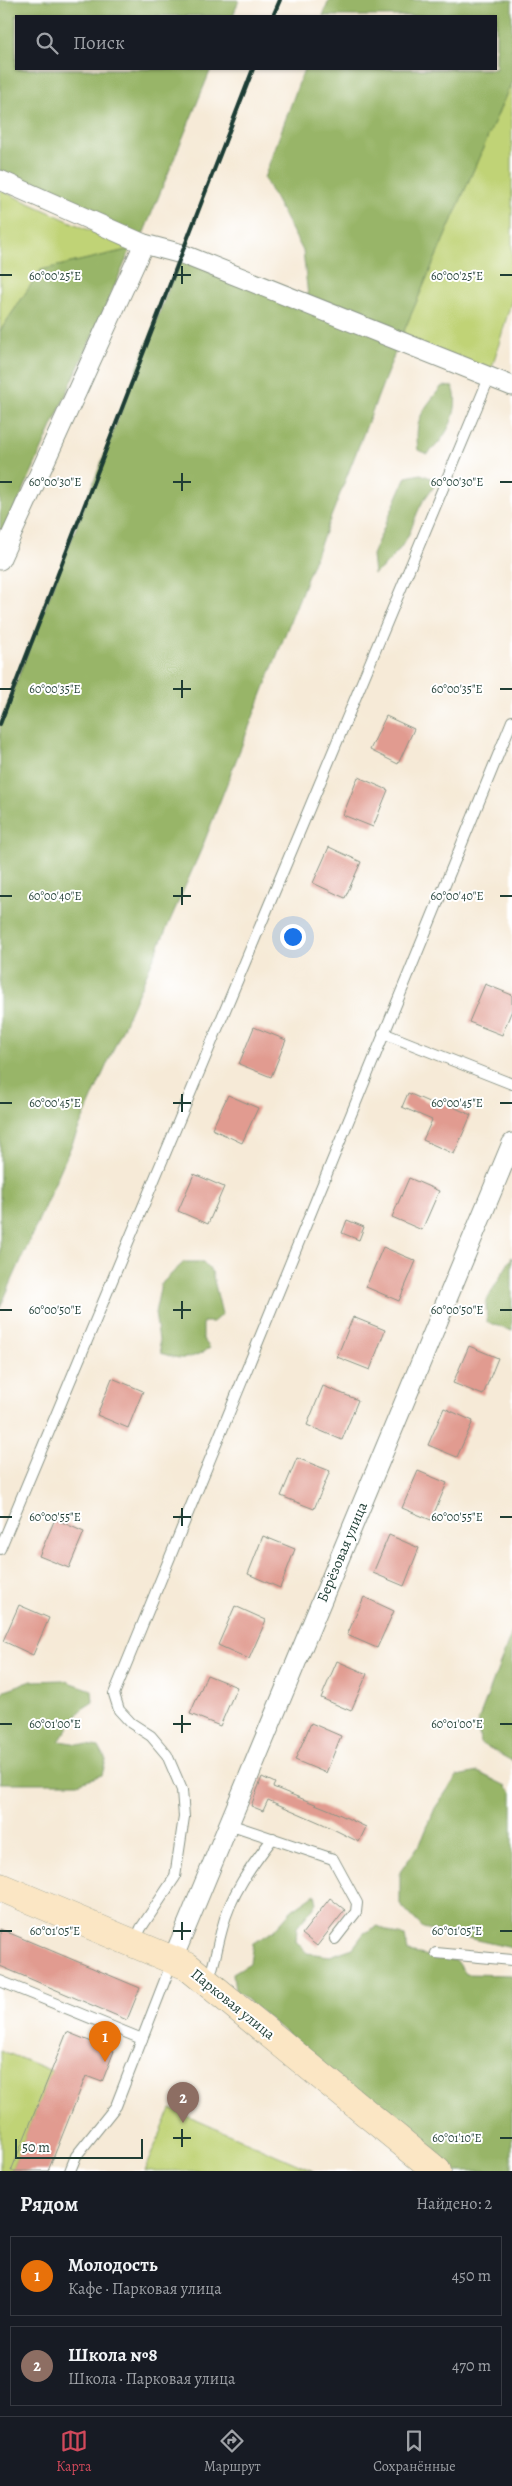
<!DOCTYPE html>
<html lang="ru">
<head>
<meta charset="utf-8">
<style>
  :root { --surface:#171b24; --page:#20242c; --text:#f1f3f6; --muted:#9ea1a6; --line:#363941; --accent:#d1495b }
  body { margin:0; font-family:Alegreya,serif; background:var(--page); color:var(--text) }
  .scale { position:absolute; left:15px; bottom:12px; width:128px; box-sizing:border-box; padding-left:5px; border:2px solid #1f3d34; border-top:0; font-size:14px; line-height:18px; white-space:nowrap; color:#1f3d34; -webkit-text-stroke:4px #fff; paint-order:stroke }
  .you { position:absolute; left:292px; top:936px; width:18px; height:18px; margin:-12px; border:4px solid #fff; border-radius:50%; background:#1a73e8; box-shadow:0 0 0 8px #1a73e833 }
  .badge { display:grid; place-items:center; width:32px; height:32px; border-radius:50%; background:var(--accent); color:#fff; font-size:16px; font-weight:700 }
  .pin { position:absolute; translate:-50% -41px; filter:drop-shadow(0 1px 2px #0008) }
  .pin::after { content:''; position:absolute; top:26px; width:18px; height:15px; background:inherit; clip-path:polygon(0 0,100% 0,50% 100%) }
  .list { margin:0; padding:0; list-style:none }
  h2 { display:flex; justify-content:space-between; align-items:center; height:65px; margin:0; padding:0 20px; font-size:21px }
  h2 small { font-size:16px; font-weight:400; color:var(--muted) }
  .list li { display:grid; grid-template-columns:32px 1fr auto; gap:15px; align-items:center; box-sizing:border-box; height:80px; margin:0 10px 10px; padding:0 10px; border:1px solid var(--line); border-radius:0px }
  .list b { display:block; font-size:19px; white-space:nowrap }
  .list p { margin:0; font-size:16px; white-space:nowrap; color:var(--muted) }
  .list em { font-size:16px; font-style:normal; color:var(--muted) }
  .icon { flex:none; width:28px; height:28px; fill:none; stroke:currentColor; stroke-width:2; stroke-linecap:round; stroke-linejoin:round }
  .map { position:relative; flex:none; width:512px; height:2171px; overflow:hidden }
  .search { position:absolute; background:var(--surface); box-shadow:0 1px 4px #0004; left:15px; right:15px; top:15px; height:55px; display:flex; align-items:center; gap:12px; box-sizing:border-box; padding:0 18px; border-radius:0px; color:var(--muted); font-size:19px }
  .sheet { height:245px; background:var(--surface) }
  nav { display:flex; justify-content:space-around; align-items:center; box-sizing:border-box; height:70px; border-top:1px solid var(--line); background:var(--surface); font-size:14px; color:var(--muted) }
  nav a { display:grid; justify-items:center; gap:2px }
  nav .on { color:var(--accent) }
  .map>svg:first-child { display:block }
  .green { fill:#c0d376; stroke:#708855 }
  .forest { fill:#98b567; stroke:#5c794e }
  .building { fill:#e19b90 }
  .lines { fill:none; stroke-linecap:round; stroke-linejoin:round }
  .lane-casing { stroke:#8a9486; stroke-width:12 }
  .street-casing { stroke:#8a9486; stroke-width:21 }
  .secondary-casing { stroke:#8a9486; stroke-width:29 }
  .lane { stroke:#fff; stroke-width:10 }
  .street { stroke:#fff; stroke-width:19 }
  .secondary { stroke:#fbe6c4; stroke-width:28 }
  .rail { stroke:#1f3d34; stroke-width:4 }
  .ticks { fill:none; stroke:#1f3d34; stroke-width:2 }
  .labels { text-anchor:middle; dominant-baseline:central; stroke-width:4; stroke-linejoin:round; paint-order:stroke }
  .street-label { font-size:15px; fill:#1f3d34; stroke:#fff }
  .ticks-label { font-size:12px; text-anchor:middle; fill:#1f3d34; stroke:#fff; stroke-width:4; stroke-linejoin:round; paint-order:stroke }
</style>
</head>
<body>
<div class="map">
<svg width="512" height="2171" viewBox="0 0 512 2171">
  <rect width="100%" height="100%" fill="#fff"/>
  <filter id="ink" filterUnits="userSpaceOnUse"><feTurbulence type="fractalNoise" baseFrequency=".02" numOctaves="2"/><feDisplacementMap in="SourceGraphic" scale="10" xChannelSelector="R" yChannelSelector="G"/><feConvolveMatrix kernelMatrix="1 2 1 2 8 2 1 2 1" color-interpolation-filters="sRGB"/></filter>
  <filter id="wash" filterUnits="userSpaceOnUse"><feTurbulence type="fractalNoise" baseFrequency=".0096" numOctaves="4" result="noise"/><feDisplacementMap in="SourceGraphic" scale="20" xChannelSelector="R" yChannelSelector="G"/><feGaussianBlur stdDeviation="1.12" result="paint"/><feColorMatrix in="noise" values="0 0 0 0 0 0 0 0 0 0 0 0 0 0 0 0 0 1.4 0 .05"/><feComposite in="paint" operator="in"/></filter>
  <g filter="url(#wash)">
    <rect width="100%" height="100%" fill="#f6ead7"/>
    <g class="green">
      <polygon points="512,81 512,299 489,378 400,340"/>
      <polygon points="0,190 131,249 41,270 0,331"/>
      <polygon points="0,2050 52,2071 11,2171 0,2171"/>
      <polygon points="171,2109 313,2171 144,2171"/>
    </g>
    <g class="forest">
      <polygon points="0,0 239,0 233,16 16,16 16,69 211,69 142,237 0,171"/>
      <polygon points="329,0 512,0 512,81 400,340 201,850 0,1308 0,724 182,254 309,305 303,251 264,178 304,69 496,69 496,16 323,16"/>
      <polygon points="131,249 0,543 0,331 41,270"/>
      <path d="M442,386L453,387C462,409 446,440 427,454L418,450C414,418 423,410 442,386Z"/>
      <path d="M421,474L431,478L434,487C420,502 417,514 410,532C402,549 388,564 374,574L372,555L406,477Z"/>
      <polygon points="512,1257 512,1331 487,1322 486,1301"/>
      <path d="M184,1262H203L212,1272L222,1314L213,1322H203V1339L210,1348C189,1360 183,1361 161,1353L155,1313L161,1284Z"/>
      <polygon points="512,1632 512,1761 480,1743 478,1721"/>
      <polygon points="63,1680 92,1690 93,1702 82,1709 59,1741 99,1747 106,1760 102,1775 78,1783 0,1783 0,1699 5,1690 31,1681"/>
      <polygon points="478,1772 506,1786 512,1792 512,1948 423,1928 400,1904 400,1872 421,1842 435,1808 457,1776"/>
      <polygon points="315,1894 317,1903 297,1927 296,1941 307,1953 330,1956 353,1948 364,1933 378,1926 394,1934 405,1936 408,1952 457,1961 466,1974 512,1975 512,2171 449,2171 442,2166 434,2148 412,2139 235,1990 233,1973 250,1963 253,1943 273,1931 292,1910"/>
    </g>
    <g id="blocks">
      <g class="building">
        <polygon points="386,716 414,729 398,764 370,750"/>
        <polygon points="358,777 388,790 373,827 343,815"/>
        <polygon points="329,847 361,862 345,898 313,883"/>
        <polygon points="485,984 512,995 512,1010 502,1035 469,1022"/>
        <polygon points="254,1027 286,1040 271,1077 239,1064"/>
        <polygon points="408,1093 438,1106 440,1101 471,1115 454,1154 423,1140 432,1120 402,1107"/>
        <polygon points="228,1095 258,1108 242,1143 212,1129"/>
        <polygon points="194,1174 224,1187 208,1224 178,1211"/>
        <polygon points="409,1178 439,1191 422,1230 392,1217"/>
        <polygon points="347,1220 364,1227 359,1240 342,1233"/>
        <polygon points="383,1247 416,1261 399,1301 366,1287"/>
        <polygon points="353,1317 385,1330 370,1370 337,1357"/>
        <polygon points="469,1346 498,1358 483,1395 453,1383"/>
        <polygon points="112,1378 143,1391 128,1428 97,1415"/>
        <polygon points="323,1386 358,1400 342,1440 307,1425"/>
        <polygon points="444,1408 473,1421 457,1457 428,1445"/>
        <polygon points="297,1458 330,1471 314,1509 281,1496"/>
        <polygon points="418,1471 447,1483 431,1520 402,1508"/>
        <polygon points="55,1519 84,1532 69,1568 39,1556"/>
        <polygon points="389,1535 419,1548 404,1586 373,1573"/>
        <polygon points="263,1536 295,1549 280,1588 248,1574"/>
        <polygon points="364,1597 394,1611 377,1648 347,1635"/>
        <polygon points="19,1605 49,1618 33,1655 3,1641"/>
        <polygon points="235,1606 266,1620 249,1659 218,1645"/>
        <polygon points="337,1661 367,1674 351,1711 321,1698"/>
        <polygon points="207,1675 237,1687 220,1726 190,1714"/>
        <polygon points="311,1723 341,1736 326,1773 295,1760"/>
        <polygon points="262,1777 275,1783 273,1787 330,1810 366,1827 359,1842 323,1824 268,1800 263,1811 251,1806"/>
        <polygon points="330,1898 345,1910 317,1946 302,1934"/>
        <polygon points="0,1929 140,1988 127,2020 0,1966"/>
        <polygon points="67,2032 114,2051 102,2082 86,2076 48,2171 11,2171"/>
      </g>
    </g>
  </g>
  <g filter="url(#ink)">
    <use href="#blocks" fill-opacity="0" stroke="#8a9486" stroke-width="1"/>
    <g class="lines">
      <g class="lane-casing">
        <g id="lane">
          <polyline points="383,1033 512,1084"/>
          <polyline points="0,1549 489,378"/>
          <polyline points="229,1824 333,1859 357,1903 356,1912 335,1939"/>
          <polyline points="134,1943 141,1928 175,1877 184,1817 182,1790 167,1755 151,1736 131,1723 119,1710 114,1694 512,721"/>
          <polyline points="436,1953 512,1960"/>
          <polyline points="0,1981 142,2039"/>
          <path d="M208,1981C215,1964 217,1946 222,1929C230,1895 252,1865 273,1838"/>
          <polyline points="70,2171 76,2156 116,2106 172,1962"/>
        </g>
      </g>
      <g class="street-casing">
        <g id="street">
          <polyline points="0,180 144,244 182,254 512,386"/>
          <polyline points="0,560 144,244"/>
          <polyline points="172,1961 512,1143"/>
        </g>
      </g>
      <g class="secondary-casing">
        <polyline id="secondary" points="0,1887 187,1966 437,2171"/>
      </g>
      <use href="#lane" class="lane"/>
      <use href="#street" class="street"/>
      <use href="#secondary" class="secondary"/>
      <g class="rail">
        <polyline points="273,16 280,0"/>
        <polyline points="0,724 253,69"/>
      </g>
    </g>
  </g>
  <path class="ticks" d="M182,266V284M0,275H12M173,275H191M500,275H512M182,473V491M0,482H12M173,482H191M500,482H512M182,680V698M0,689H12M173,689H191M500,689H512M182,887V905M0,896H12M173,896H191M500,896H512M182,1094V1112M0,1103H12M173,1103H191M500,1103H512M182,1301V1319M0,1310H12M173,1310H191M500,1310H512M182,1508V1526M0,1517H12M173,1517H191M500,1517H512M182,1715V1733M0,1724H12M173,1724H191M500,1724H512M182,1922V1940M0,1931H12M173,1931H191M500,1931H512M182,2129V2147M173,2138H191M500,2138H512"/>
  <g class="labels">
    <g class="street-label">
      <text transform="translate(342 1552) rotate(-67)">Берёзовая улица</text>
      <text transform="translate(233 2004) rotate(39)">Парковая улица</text>
    </g>
  </g>
  <g class="ticks-label">
    <text x="457" y="280">60°00'25"E</text>
    <text x="55" y="280">60°00'25"E</text>
    <text x="55" y="486">60°00'30"E</text>
    <text x="457" y="486">60°00'30"E</text>
    <text x="55" y="693">60°00'35"E</text>
    <text x="457" y="693">60°00'35"E</text>
    <text x="457" y="900">60°00'40"E</text>
    <text x="55" y="900">60°00'40"E</text>
    <text x="457" y="1107">60°00'45"E</text>
    <text x="55" y="1107">60°00'45"E</text>
    <text x="457" y="1314">60°00'50"E</text>
    <text x="55" y="1314">60°00'50"E</text>
    <text x="55" y="1521">60°00'55"E</text>
    <text x="457" y="1521">60°00'55"E</text>
    <text x="55" y="1728">60°01'00"E</text>
    <text x="457" y="1728">60°01'00"E</text>
    <text x="457" y="1935">60°01'05"E</text>
    <text x="55" y="1935">60°01'05"E</text>
    <text x="457" y="2142">60°01'10"E</text>
  </g>
</svg>
<div class="scale">50 m</div>
<div class="you"></div>
<div class="pin badge" style="left:105px;top:2062px;background:#e8710a">1</div>
<div class="pin badge" style="left:183px;top:2123px;background:#8d6e63">2</div>
<div class="search"><svg class="icon" aria-label="search" viewBox="0 0 24 24"><circle cx="10" cy="10" r="6"/><path d="M15 15l6 6"/></svg>Поиск</div>
</div>
<section class="sheet">
<h2>Рядом<small>Найдено: 2</small></h2>
<ul class="list">
<li><span class="badge" style="background:#e8710a">1</span><div><b>Молодость</b><p>Кафе · Парковая улица</p></div><em>450 m</em></li>
<li><span class="badge" style="background:#8d6e63">2</span><div><b>Школа №8</b><p>Школа · Парковая улица</p></div><em>470 m</em></li>
</ul>
</section>
<nav>
<a class="on"><svg class="icon" aria-label="map" viewBox="0 0 24 24"><path d="M3 6l6-2 6 2 6-2v14l-6 2-6-2-6 2zM9 4v14M15 6v14"/></svg>Карта</a>
<a><svg class="icon" aria-label="directions" viewBox="0 0 24 24"><path d="M12 3l9 9-9 9-9-9zM9 14v-3h6M13 9l2 2-2 2"/></svg>Маршрут</a>
<a><svg class="icon" aria-label="saved" viewBox="0 0 24 24"><path d="M7 4h10v16l-5-4-5 4z"/></svg>Сохранённые</a>
</nav>
</body>
</html>
